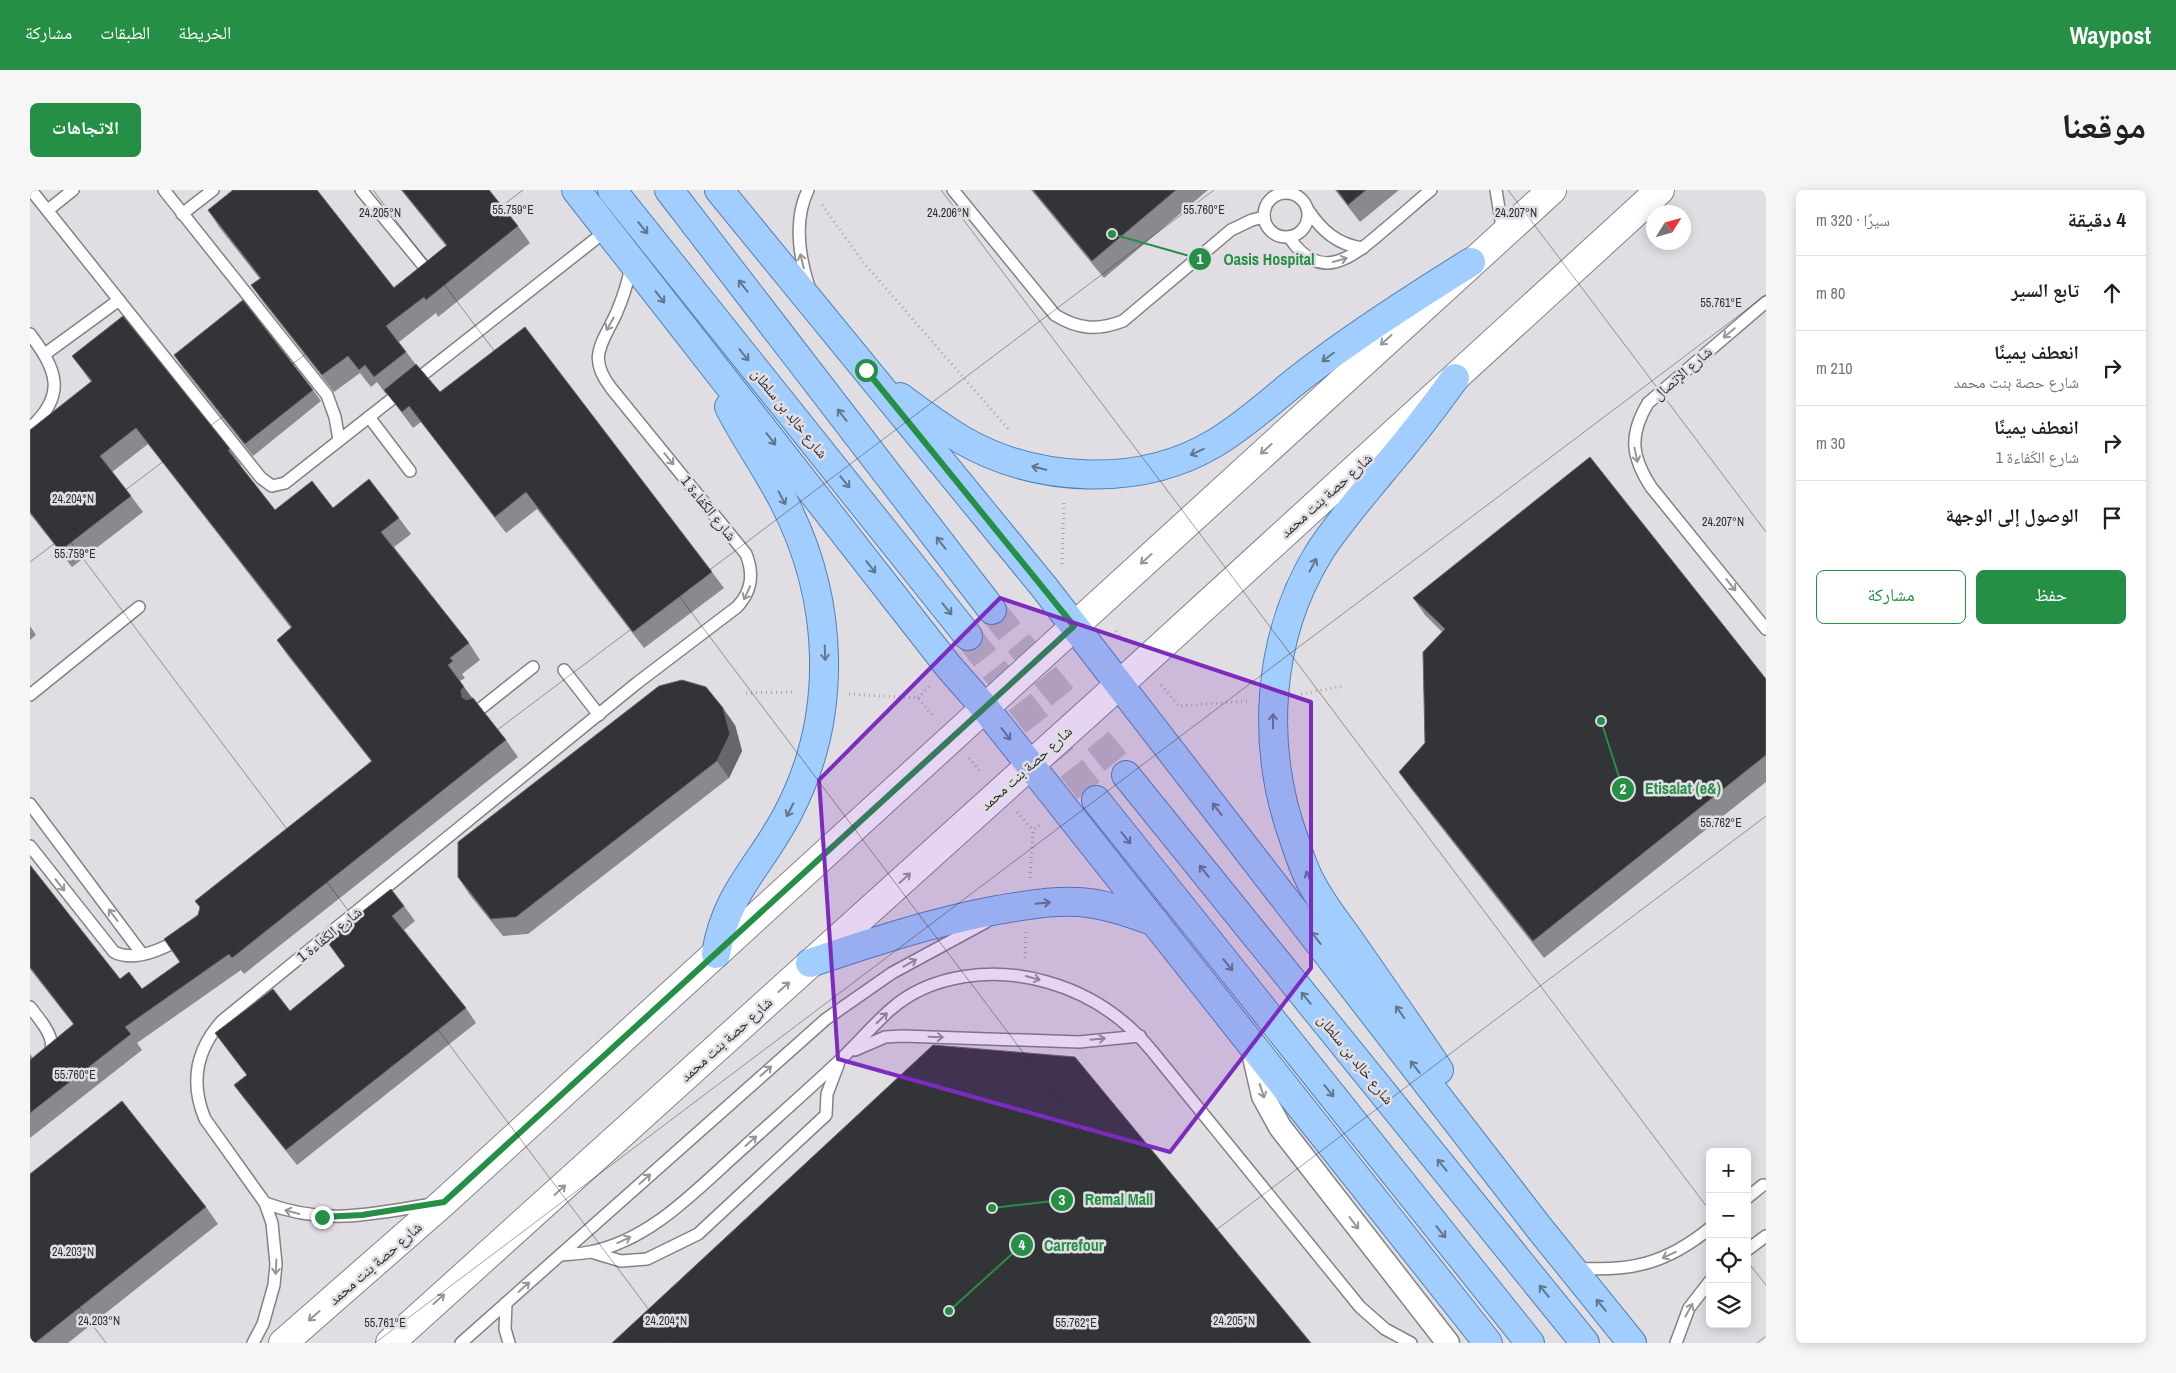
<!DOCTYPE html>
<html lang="ar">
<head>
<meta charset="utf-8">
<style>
  :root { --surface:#fff; --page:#f6f6f6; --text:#202124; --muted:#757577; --line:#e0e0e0; --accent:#258f46 }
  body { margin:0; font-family:"Archivo Narrow","Noto Naskh Arabic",sans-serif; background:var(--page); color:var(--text); direction:rtl }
  .controls { position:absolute; right:15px; bottom:15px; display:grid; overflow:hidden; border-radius:8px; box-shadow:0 2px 12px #0003 }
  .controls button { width:45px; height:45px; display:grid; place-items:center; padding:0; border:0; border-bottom:1px solid var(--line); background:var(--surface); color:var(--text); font:25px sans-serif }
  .compass { position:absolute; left:1616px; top:15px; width:45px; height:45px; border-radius:50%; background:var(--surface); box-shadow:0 2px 12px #0003; rotate:53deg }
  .stop { position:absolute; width:15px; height:15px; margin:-11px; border:4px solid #258f46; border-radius:50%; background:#fff }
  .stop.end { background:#258f46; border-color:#fff; box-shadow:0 1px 5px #0008 }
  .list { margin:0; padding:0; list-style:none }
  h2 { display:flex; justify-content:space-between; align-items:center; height:65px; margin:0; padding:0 20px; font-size:21px }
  h2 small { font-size:16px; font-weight:400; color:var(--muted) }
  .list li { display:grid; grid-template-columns:32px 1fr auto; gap:15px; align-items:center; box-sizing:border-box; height:75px; padding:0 20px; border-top:1px solid var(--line) }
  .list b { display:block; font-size:19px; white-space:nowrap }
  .list p { margin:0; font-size:16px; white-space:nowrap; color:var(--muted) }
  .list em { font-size:16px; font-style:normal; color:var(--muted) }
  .actions { display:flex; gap:10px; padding:15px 20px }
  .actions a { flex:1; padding:11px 0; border:1px solid var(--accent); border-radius:8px; text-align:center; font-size:18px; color:var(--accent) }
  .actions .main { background:var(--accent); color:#fff }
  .icon { flex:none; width:28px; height:28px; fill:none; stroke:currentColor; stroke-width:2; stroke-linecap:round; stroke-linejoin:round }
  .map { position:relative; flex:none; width:1736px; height:1153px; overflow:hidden; direction:ltr; border-radius:8px }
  header { display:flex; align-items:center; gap:30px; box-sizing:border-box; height:70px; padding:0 25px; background:var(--accent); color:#fff }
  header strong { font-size:24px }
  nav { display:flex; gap:28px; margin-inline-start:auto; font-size:18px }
  .intro { display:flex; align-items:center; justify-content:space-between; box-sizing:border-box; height:120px; padding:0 30px }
  h1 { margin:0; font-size:35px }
  .button { padding:12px 22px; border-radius:8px; background:var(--accent); color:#fff; font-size:18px; font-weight:700 }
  main { display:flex; gap:30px; padding:0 30px }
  aside { flex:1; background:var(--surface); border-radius:8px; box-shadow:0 2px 12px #0003 }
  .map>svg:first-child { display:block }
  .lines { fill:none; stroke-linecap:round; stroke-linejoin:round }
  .primary-tunnel { stroke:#bdbbbf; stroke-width:28; stroke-dasharray:28 14; stroke-linecap:butt }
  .service-casing { stroke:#858186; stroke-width:14 }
  .minor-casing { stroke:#858186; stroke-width:25 }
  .secondary-casing { stroke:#858186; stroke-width:30 }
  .primary-casing { stroke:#5181b5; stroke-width:30 }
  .path { stroke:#a8a6a9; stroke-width:3; stroke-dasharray:1 4; stroke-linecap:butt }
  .service { stroke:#fff; stroke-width:11 }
  .minor { stroke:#fff; stroke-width:22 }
  .secondary { stroke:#fff; stroke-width:28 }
  .primary { stroke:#a1cefe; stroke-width:28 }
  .wall { fill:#8a898e }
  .shaded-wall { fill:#67676b }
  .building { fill:#333438; stroke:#67676b }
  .oneway { stroke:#62768c }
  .oneway2 { stroke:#979697 }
  .route { stroke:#258f46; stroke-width:6 }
  .marked { fill:#7b2cbf; fill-opacity:0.2; stroke:#7b2cbf; stroke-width:4; stroke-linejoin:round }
  .ticks { fill:none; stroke:#2f2e2f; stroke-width:1; stroke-opacity:0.45 }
  .labels { text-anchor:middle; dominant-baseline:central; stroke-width:5; stroke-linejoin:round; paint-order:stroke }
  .street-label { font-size:15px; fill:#2f2e2f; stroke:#e1dee3 }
  .ticks-label { font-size:12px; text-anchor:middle; fill:#2f2e2f; stroke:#e1dee3; stroke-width:5; stroke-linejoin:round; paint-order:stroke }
  .leader { fill:none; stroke:#258f46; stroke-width:2 }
  .callout-dot { fill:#258f46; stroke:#e1dee3; stroke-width:2 }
  .mark-label { font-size:15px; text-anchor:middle; font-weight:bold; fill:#fff }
  .callout-label { font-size:16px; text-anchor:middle; font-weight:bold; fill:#258f46; stroke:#e1dee3; stroke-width:5; stroke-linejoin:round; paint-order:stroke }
</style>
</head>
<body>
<header>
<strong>Waypost</strong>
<nav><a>الخريطة</a><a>الطبقات</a><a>مشاركة</a></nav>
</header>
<div class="intro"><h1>موقعنا</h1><a class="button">الاتجاهات</a></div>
<main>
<aside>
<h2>4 دقيقة<small>سيرًا · 320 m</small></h2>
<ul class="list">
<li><svg class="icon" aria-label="ahead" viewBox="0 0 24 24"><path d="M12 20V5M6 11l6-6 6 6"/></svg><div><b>تابع السير</b></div><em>80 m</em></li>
<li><svg class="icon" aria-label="right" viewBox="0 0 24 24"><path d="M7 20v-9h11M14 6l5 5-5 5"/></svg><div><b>انعطف يمينًا</b><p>شارع حصة بنت محمد</p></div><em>210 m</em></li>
<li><svg class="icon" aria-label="right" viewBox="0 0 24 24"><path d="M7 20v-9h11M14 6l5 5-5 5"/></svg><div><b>انعطف يمينًا</b><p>شارع الكَفاءة 1</p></div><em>30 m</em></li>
<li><svg class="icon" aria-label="arrive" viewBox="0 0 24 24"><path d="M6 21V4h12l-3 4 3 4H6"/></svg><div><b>الوصول إلى الوجهة</b></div></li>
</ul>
<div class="actions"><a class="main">حفظ</a><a>مشاركة</a></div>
</aside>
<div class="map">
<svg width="1736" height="1153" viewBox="0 0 1736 1153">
  <rect width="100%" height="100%" fill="#e1dee3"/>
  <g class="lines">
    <g class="primary-tunnel">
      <polyline points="962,420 1096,585"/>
      <polyline points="938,446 1066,610"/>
    </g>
    <g class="service-casing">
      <g id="service">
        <polyline points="1,0 231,288 242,296 255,293 577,40"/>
        <polyline points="134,0 297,205 305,227 309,250"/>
        <polyline points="331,0 397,80"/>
        <path d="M778,0C763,31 769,66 779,97"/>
        <path d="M923,0L1025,125C1048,139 1067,141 1093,131L1201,40L1222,30L1234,27"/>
        <polyline points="1466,0 1473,43"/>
        <circle cx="1256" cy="25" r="22"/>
        <polyline points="18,20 43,0"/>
        <path d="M1278,20C1292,41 1308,55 1333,58"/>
        <polyline points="152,24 183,0"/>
        <path d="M1259,47C1290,94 1322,68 1354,40C1370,27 1385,13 1401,0"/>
        <path d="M1736,112L1618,213C1599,245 1601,266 1621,297L1736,439"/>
        <path d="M0,144C26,179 38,204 0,238"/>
        <polyline points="15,164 89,110"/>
        <polyline points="339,227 380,281"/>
        <polyline points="534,480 569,525"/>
        <polyline points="0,505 109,417"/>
        <polyline points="450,519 503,477"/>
        <polyline points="0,614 112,764"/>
        <path d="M0,656L84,762C104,772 131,760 150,749"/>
        <path d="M0,817C23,846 34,860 0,887"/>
        <polyline points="825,860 855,847 872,846 1049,852 1110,846"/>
        <polyline points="1717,1008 1733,995"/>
        <path d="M235,1013C297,1036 340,1024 403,1014"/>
        <polyline points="1717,1060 1736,1046"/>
        <polyline points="561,1062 591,1071 617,1069 668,1044 796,925 797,904 808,875"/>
        <path d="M530,1065C540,1064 550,1064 560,1062C621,1050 666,1000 711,960C744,930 777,901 809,871C826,855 842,836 860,820C901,783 966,777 1017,792C1060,804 1094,827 1122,861L1330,1117L1355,1139L1381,1153"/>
        <path d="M1545,1078C1600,1082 1636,1074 1680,1038"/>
        <polyline points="476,1113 475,1139 479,1153"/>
        <path d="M223,1153L233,1134L244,1095L246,1074L242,1033L235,1013L175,929C160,893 166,860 192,831L607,493L707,417C722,401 724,384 716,364L581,198C557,167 572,154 586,124C593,108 598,92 601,76"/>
        <polyline points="431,1153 796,829 862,783 956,732"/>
        <polyline points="1646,1153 1659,1118 1680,1091"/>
      </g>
    </g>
    <g class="minor-casing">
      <polyline id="minor" points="1221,854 1233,906 1250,937 1418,1153"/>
    </g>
    <g class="secondary-casing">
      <g id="secondary">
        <polyline points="253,1153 414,1012 1522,0"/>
        <polyline points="360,1153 1090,494 1630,0"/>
      </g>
    </g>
    <g class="primary-casing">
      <g id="primary">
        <polyline points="546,0 919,477 955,518 1458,1153"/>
        <polyline points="582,0 938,446"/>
        <polyline points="639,0 962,420"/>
        <polyline points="689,0 1014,397 1510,1039 1602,1153"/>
        <path d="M870,207C890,222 911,237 932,250C1007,293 1110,298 1185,253C1222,231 1252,200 1287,175C1336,138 1388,105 1441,72"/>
        <polyline points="1096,585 1555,1153"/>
        <polyline points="1066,610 1500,1153"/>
        <path d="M686,764C696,701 732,675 759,621C809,524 804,409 754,312C737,279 716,250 699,217"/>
        <path d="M780,773C842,752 903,732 967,720C998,715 1028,709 1059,713C1081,716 1103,724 1125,732"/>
        <path d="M1409,880C1381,838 1352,797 1323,755C1310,736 1294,717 1283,696C1275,683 1270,667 1265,652C1230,557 1236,448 1290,361C1309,332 1332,306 1354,279C1379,250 1402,220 1425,188"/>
      </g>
    </g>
    <g class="path">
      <polyline points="792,15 833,72 980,241"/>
      <polyline points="1032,374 1034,311"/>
      <polyline points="1086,441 1095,452"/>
      <polyline points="1131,495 1149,516 1217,511"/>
      <polyline points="716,503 766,502"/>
      <polyline points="819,504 888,508 904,527"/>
      <polyline points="1271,504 1313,496"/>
      <polyline points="888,508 900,496"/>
      <polyline points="939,568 951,582"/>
      <polyline points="987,622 1003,640"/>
      <polyline points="1000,688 1003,640 1012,633"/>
      <polyline points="995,768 996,742"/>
    </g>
    <use href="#service" class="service"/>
    <use href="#minor" class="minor"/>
    <use href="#secondary" class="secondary"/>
    <use href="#primary" class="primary"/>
  </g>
  <g class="wall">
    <polygon points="371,0 459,0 488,36 500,53 408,127 406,123 369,152 386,175 410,202 682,382 694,398 614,458 507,319 476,343 391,232 383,238 357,203 356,204 347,192 341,197 330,183 304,202 233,112 221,95 230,89 189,37 178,20 364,98 416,56"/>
    <polygon points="1001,0 1178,0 1074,88"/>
    <polygon points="1305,0 1369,0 1330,32"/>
    <polygon points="144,165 283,200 291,211 223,266 152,177"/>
    <polygon points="42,166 200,259 211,275 210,276 245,320 303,318 369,328 381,344 364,357 439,453 450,470 432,484 435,488 430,491 442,509 476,550 488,567 214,784 211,780 107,853 112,860 0,948 0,864 3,868 43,834 0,779 0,675 90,789 112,799 150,772 168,725 341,571 258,466 247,450 261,438 118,254 82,282 101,306 113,322 42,377 0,324 0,240 61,192"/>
    <polygon points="1383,408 1736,489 1736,592 1514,768 1381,599 1369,582 1395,553 1412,442 1395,425"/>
    <polygon points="0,436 6,445 0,450"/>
    <polygon points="705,535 712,561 699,588 498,744 473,746 439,704 428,687"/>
    <polygon points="374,716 385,731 374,740 436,818 446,833 267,975 215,910 204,895 217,885 185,843 260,821 315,776 296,750"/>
    <polygon points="176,1017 188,1034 38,1153 0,1153"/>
  </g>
  <g class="shaded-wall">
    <polygon points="434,497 446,513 443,517 432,507 431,500"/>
    <polygon points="693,518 705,535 712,561 699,588 687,571"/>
  </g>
  <g class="building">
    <polygon points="203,0 287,0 364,98 417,55 372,0 459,0 488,36 396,110 394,107 356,136 376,162 344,187 335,175 329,180 318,166 292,185 221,95 231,88 178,20"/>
    <polygon points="1003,0 1146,0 1062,71"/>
    <polygon points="1307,0 1336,0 1318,15"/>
    <polygon points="213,110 283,200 215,254 144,165"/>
    <polygon points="93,126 200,259 198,260 245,320 282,291 303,318 339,289 369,328 351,342 439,453 420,468 423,471 418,475 434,497 431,500 432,507 436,510 443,508 476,550 202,768 199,764 95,837 101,844 0,923 0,870 44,834 0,777 0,675 90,789 99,782 112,799 150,772 134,749 168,725 170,717 165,711 342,571 247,450 262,437 106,238 70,266 101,306 30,361 0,322 0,240 62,191 42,166"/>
    <polygon points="495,137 682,382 603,442 496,302 465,327 379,216 372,222 354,200 386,174 410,202"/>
    <polygon points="1560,267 1736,489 1736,565 1503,751 1369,582 1395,553 1393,462 1415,439 1383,408"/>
    <polygon points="652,490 676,497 693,518 700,544 687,571 486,727 461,729 428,687 428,652 629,496"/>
    <polygon points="361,699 374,716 362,726 436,818 256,960 204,895 217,885 185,843 243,799 260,821 315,776 296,750"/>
    <polygon points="903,855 1045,867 1281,1153 582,1153"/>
    <polygon points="92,911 176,1017 5,1153 0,1153 0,984"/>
  </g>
  <defs><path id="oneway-shaft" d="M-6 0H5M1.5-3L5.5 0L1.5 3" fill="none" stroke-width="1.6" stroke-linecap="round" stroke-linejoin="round" transform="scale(1.25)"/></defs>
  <g class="oneway">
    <use href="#oneway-shaft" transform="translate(613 38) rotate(51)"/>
    <use href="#oneway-shaft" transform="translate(713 96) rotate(-128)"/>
    <use href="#oneway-shaft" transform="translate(630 107) rotate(52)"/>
    <use href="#oneway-shaft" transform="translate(714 165) rotate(51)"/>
    <use href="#oneway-shaft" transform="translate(1298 167) rotate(143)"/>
    <use href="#oneway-shaft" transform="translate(812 225) rotate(-128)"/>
    <use href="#oneway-shaft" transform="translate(741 249) rotate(52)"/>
    <use href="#oneway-shaft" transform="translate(1167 262) rotate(155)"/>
    <use href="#oneway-shaft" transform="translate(1009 278) rotate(-167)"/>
    <use href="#oneway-shaft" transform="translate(815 292) rotate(51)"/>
    <use href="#oneway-shaft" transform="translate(752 308) rotate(62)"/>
    <use href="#oneway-shaft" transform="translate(911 353) rotate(-128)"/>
    <use href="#oneway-shaft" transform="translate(1283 375) rotate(-62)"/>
    <use href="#oneway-shaft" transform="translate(841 377) rotate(52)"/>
    <use href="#oneway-shaft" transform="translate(917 419) rotate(51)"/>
    <use href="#oneway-shaft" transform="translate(795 463) rotate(88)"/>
    <use href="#oneway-shaft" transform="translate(1243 531) rotate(-90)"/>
    <use href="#oneway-shaft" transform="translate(976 544) rotate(52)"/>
    <use href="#oneway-shaft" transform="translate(1187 619) rotate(-128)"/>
    <use href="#oneway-shaft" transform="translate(760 620) rotate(117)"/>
    <use href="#oneway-shaft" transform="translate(1096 648) rotate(51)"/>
    <use href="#oneway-shaft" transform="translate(1174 681) rotate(-129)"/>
    <use href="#oneway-shaft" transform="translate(1279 688) rotate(-112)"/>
    <use href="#oneway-shaft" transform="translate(1013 713) rotate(-5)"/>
    <use href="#oneway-shaft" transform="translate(1286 748) rotate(-128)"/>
    <use href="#oneway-shaft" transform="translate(1198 775) rotate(51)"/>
    <use href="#oneway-shaft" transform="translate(1276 808) rotate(-129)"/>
    <use href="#oneway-shaft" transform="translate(1370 822) rotate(-125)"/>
    <use href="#oneway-shaft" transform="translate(1385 877) rotate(-128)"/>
    <use href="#oneway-shaft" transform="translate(1299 901) rotate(51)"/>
    <use href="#oneway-shaft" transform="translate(1412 975) rotate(-129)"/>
    <use href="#oneway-shaft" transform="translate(1411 1042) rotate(51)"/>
    <use href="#oneway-shaft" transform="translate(1514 1101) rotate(-129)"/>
    <use href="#oneway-shaft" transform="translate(1571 1115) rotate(-129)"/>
  </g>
  <g class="oneway2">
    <use href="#oneway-shaft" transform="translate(1310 70) rotate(-15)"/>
    <use href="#oneway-shaft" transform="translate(772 71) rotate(-104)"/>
    <use href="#oneway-shaft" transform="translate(580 134) rotate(120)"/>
    <use href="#oneway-shaft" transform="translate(1699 143) rotate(140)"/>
    <use href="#oneway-shaft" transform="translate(1356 150) rotate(138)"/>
    <use href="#oneway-shaft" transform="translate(1236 259) rotate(138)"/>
    <use href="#oneway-shaft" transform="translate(1606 265) rotate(78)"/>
    <use href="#oneway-shaft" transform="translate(639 269) rotate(51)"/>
    <use href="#oneway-shaft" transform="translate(1116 369) rotate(138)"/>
    <use href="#oneway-shaft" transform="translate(1701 395) rotate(51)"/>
    <use href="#oneway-shaft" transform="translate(717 403) rotate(115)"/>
    <use href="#oneway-shaft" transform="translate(875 688) rotate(-42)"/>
    <use href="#oneway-shaft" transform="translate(30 695) rotate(52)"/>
    <use href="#oneway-shaft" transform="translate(83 725) rotate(-127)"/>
    <use href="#oneway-shaft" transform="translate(880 773) rotate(-29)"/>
    <use href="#oneway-shaft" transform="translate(1003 788) rotate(16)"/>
    <use href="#oneway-shaft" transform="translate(754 797) rotate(-42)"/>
    <use href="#oneway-shaft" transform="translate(852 828) rotate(-45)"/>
    <use href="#oneway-shaft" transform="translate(906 847) rotate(2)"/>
    <use href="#oneway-shaft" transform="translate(1068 849) rotate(-6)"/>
    <use href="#oneway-shaft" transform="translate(736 881) rotate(-42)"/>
    <use href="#oneway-shaft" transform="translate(1232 901) rotate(72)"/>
    <use href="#oneway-shaft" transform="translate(721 951) rotate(-42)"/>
    <use href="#oneway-shaft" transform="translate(615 989) rotate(-42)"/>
    <use href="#oneway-shaft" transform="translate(530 1000) rotate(-42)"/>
    <use href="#oneway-shaft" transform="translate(262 1022) rotate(-165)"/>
    <use href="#oneway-shaft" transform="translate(1324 1033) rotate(52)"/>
    <use href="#oneway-shaft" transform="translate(594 1050) rotate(-25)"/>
    <use href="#oneway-shaft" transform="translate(1639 1065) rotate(155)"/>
    <use href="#oneway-shaft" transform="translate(246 1077) rotate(93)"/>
    <use href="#oneway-shaft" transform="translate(494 1097) rotate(-42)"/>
    <use href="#oneway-shaft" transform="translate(409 1109) rotate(-42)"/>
    <use href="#oneway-shaft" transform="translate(1659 1120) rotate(-61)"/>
    <use href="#oneway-shaft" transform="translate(284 1126) rotate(139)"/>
  </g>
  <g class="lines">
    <polyline class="route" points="292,1027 332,1025 414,1012 1044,436 836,180"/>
  </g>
  <path class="marked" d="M970,408L1281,512V778L1140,962L808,869L789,590Z"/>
  <path class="ticks" d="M343,0L1212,1153M911,0L1680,1021M1478,0L1736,342M0,298L644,1153M0,372L493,0M0,892L1184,0M0,1052L76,1153M1717,1071L1736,1095M345,1153L1736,105M1036,1153L1736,626M1727,1153L1736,1146"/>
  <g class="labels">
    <g class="street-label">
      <text transform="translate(1652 183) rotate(-41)">شارع الإتصال</text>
      <text transform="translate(760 223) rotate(51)">شارع خالِد بن سلطان</text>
      <text transform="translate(1296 305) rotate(-42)">شارع حصة بنت محمد</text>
      <text transform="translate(679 318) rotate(51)">شارع الكَفاءة 1</text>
      <text transform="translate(996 578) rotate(-42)">شارع حصة بنت محمد</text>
      <text transform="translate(299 744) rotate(-39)">شارع الكَفاءة 1</text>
      <text transform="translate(696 849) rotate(-42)">شارع حصة بنت محمد</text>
      <text transform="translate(1326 869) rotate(51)">شارع خالِد بن سلطان</text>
      <text transform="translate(345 1073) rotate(-41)">شارع حصة بنت محمد</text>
    </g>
  </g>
  <g class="ticks-label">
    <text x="483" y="24">55.759°E</text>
    <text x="1174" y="24">55.760°E</text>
    <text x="350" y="27">24.205°N</text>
    <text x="918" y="27">24.206°N</text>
    <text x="1486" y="27">24.207°N</text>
    <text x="1691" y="117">55.761°E</text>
    <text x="43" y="313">24.204°N</text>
    <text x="1693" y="336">24.207°N</text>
    <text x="45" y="368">55.759°E</text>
    <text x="1691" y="637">55.762°E</text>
    <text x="45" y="889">55.760°E</text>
    <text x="43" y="1066">24.203°N</text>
    <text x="69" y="1135">24.203°N</text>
    <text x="636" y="1135">24.204°N</text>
    <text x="1204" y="1135">24.205°N</text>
    <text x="355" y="1137">55.761°E</text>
    <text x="1046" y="1137">55.762°E</text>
  </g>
  <path class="leader" d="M1082 44L1170 69M1571 531L1593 599M962 1018L1032 1010M919 1121L992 1055"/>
  <g class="callout-dot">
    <circle cx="1082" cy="44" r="5"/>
    <circle cx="1571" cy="531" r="5"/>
    <circle cx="962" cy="1018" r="5"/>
    <circle cx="919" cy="1121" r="5"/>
    <circle cx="1170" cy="69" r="12"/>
    <circle cx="1593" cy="599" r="12"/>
    <circle cx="1032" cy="1010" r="12"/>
    <circle cx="992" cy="1055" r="12"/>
  </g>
  <g class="mark-label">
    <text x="1170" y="74">1</text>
    <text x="1593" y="604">2</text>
    <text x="1032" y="1015">3</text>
    <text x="992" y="1060">4</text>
  </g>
  <g class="callout-label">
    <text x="1239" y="75">Oasis Hospital</text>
    <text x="1653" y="604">Etisalat (e&amp;)</text>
    <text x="1089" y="1015">Remal Mall</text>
    <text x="1044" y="1061">Carrefour</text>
  </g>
</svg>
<div class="controls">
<button>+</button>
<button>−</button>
<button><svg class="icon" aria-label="locate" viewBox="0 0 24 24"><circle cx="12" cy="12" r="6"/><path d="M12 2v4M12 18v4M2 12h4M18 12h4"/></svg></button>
<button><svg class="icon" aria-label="layers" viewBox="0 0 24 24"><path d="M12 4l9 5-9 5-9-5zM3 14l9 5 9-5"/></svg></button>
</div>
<svg class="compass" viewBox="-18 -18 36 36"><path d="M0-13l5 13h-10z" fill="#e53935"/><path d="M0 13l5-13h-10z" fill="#757577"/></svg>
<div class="stop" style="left:836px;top:180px"></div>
<div class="stop end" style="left:292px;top:1027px"></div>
</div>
</main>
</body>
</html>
